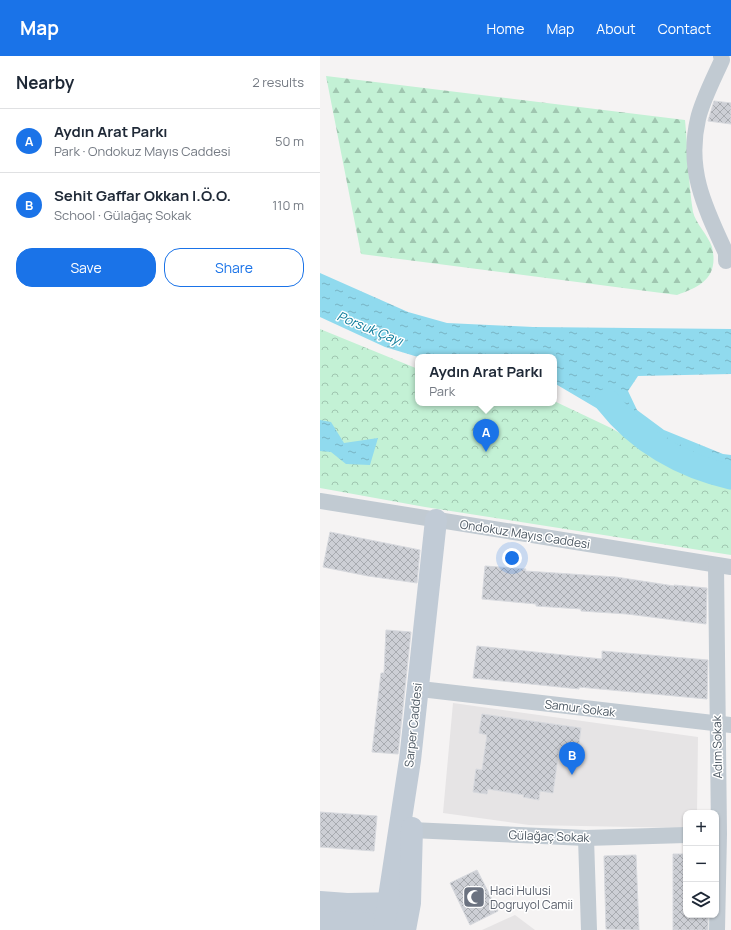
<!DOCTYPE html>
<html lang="en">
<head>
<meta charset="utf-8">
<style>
  :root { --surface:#fff; --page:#f6f6f7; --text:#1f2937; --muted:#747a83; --line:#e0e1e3; --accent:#1a73e8 }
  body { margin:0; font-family:Manrope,sans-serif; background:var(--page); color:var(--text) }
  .controls { position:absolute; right:12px; bottom:12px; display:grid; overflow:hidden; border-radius:8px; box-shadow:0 1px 3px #0004 }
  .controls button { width:36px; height:36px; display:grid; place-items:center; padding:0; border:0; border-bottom:1px solid var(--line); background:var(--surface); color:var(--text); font:20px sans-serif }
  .you { position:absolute; left:192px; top:502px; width:14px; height:14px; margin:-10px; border:3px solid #fff; border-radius:50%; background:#1a73e8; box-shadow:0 0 0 6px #1a73e833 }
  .badge { display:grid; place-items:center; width:26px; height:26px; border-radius:50%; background:var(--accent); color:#fff; font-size:13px; font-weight:700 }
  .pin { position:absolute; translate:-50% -33px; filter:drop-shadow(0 1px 2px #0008) }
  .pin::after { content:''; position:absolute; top:21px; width:14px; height:12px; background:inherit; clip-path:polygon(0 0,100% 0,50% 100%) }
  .popup { position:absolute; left:95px; top:298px; width:142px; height:52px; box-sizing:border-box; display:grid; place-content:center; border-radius:8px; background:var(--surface); filter:drop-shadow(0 1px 3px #0005); font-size:13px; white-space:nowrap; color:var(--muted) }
  .popup b { font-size:15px; color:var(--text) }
  .popup::after { content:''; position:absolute; left:50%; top:100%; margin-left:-8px; border:8px solid transparent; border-top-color:var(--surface) }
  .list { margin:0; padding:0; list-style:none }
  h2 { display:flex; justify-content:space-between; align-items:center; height:52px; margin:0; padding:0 16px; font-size:17px }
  h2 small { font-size:13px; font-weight:400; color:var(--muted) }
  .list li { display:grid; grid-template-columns:26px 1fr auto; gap:12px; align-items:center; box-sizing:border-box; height:64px; padding:0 16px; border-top:1px solid var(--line) }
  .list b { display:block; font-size:15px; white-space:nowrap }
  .list p { margin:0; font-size:13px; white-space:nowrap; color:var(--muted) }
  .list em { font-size:13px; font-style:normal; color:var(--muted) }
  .actions { display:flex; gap:8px; padding:12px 16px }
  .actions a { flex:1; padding:9px 0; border:1px solid var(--accent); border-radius:16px; text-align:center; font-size:14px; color:var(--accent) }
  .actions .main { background:var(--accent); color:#fff }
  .icon { flex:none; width:22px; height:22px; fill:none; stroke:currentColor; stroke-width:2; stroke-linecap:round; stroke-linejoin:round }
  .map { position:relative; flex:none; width:411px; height:874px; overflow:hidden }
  header { display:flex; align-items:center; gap:24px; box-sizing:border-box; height:56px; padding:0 20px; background:var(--accent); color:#fff }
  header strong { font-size:19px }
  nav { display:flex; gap:22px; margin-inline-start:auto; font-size:14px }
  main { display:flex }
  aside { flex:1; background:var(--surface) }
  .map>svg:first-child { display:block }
  .education { fill:#e6e4e5 }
  .forest { fill:url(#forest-firs) }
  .park { fill:url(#park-crowns) }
  .water { fill:url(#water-ripples) }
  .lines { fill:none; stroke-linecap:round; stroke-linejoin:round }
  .river { stroke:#90daee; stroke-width:25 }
  .building { fill:url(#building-cross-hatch); stroke:#d7d9de }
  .minor { stroke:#c1cad2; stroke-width:16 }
  .secondary { stroke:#c1cbd6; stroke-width:22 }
  .labels { text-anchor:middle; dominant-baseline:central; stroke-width:3; stroke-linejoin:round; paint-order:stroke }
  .street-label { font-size:12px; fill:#4a5661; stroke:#fff }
  .worship-label { font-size:12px; fill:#5b616d; stroke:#fff; text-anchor:start }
  .water-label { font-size:13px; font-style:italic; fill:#0c7c9b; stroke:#fff }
</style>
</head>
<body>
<header>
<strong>Map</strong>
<nav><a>Home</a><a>Map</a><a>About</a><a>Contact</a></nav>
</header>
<main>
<aside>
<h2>Nearby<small>2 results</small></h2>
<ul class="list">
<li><span class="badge">A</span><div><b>Aydın Arat Parkı</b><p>Park · Ondokuz Mayıs Caddesi</p></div><em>50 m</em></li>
<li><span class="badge">B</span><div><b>Sehit Gaffar Okkan I.Ö.O.</b><p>School · Gülağaç Sokak</p></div><em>110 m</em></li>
</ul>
<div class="actions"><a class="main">Save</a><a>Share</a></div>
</aside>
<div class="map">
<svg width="411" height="874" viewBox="0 0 411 874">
  <defs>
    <pattern id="forest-firs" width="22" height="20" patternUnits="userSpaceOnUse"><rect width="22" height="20" fill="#c3f1d5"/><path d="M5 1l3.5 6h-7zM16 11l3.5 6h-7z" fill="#a0c6b0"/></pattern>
    <pattern id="park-crowns" width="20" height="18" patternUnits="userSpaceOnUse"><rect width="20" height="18" fill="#c3f1d5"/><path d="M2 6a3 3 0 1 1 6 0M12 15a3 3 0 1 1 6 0" fill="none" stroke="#a0c6b0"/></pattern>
    <pattern id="water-ripples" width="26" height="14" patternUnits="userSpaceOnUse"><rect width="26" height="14" fill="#90daee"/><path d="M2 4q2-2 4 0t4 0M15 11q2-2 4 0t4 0" fill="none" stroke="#78b4c4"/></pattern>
    <pattern id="building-cross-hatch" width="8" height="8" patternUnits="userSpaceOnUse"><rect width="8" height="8" fill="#cdcfd5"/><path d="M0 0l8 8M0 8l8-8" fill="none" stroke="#a8abb0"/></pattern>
  </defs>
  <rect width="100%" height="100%" fill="#f5f3f3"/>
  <g class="education">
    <polygon points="133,647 378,681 377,757 366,757 366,772 209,769 123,757"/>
    <polygon points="195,859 215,874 162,874"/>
  </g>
  <path class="forest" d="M6,20L365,64C368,94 368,126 373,156C376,168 388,179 392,191C399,221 381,231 357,239L41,198Z"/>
  <polygon class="park" points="0,273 98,313 98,347 234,347 234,345 291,372 373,420 411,426 411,499 105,451 0,432"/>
  <g class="water">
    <polygon points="0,217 88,256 127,267 213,271 411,273 411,318 318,320 308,335 317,354 344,374 403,398 411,399 411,415 361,402 234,327 234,301 98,301 65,291 0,261"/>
    <polygon points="0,364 11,366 24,387 58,382 50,409 26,408 11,396 0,395"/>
  </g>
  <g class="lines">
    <path class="river" d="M287,345C318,385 362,410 411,421"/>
  </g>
  <g class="building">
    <polygon points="394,45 411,47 411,68 388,65"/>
    <polygon points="10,476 100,494 97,527 48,520 3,511"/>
    <polygon points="165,510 206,513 205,515 296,521 354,530 354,529 387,532 386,568 307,558 261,555 261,553 216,550 216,548 162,543"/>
    <polygon points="66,574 91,576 78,698 52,696 61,617 64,617"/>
    <polygon points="157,590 282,603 282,595 388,604 387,643 259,631 259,633 153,622"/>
    <polygon points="162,658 261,672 258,696 239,694 233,737 220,735 219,744 203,741 204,739 168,733 167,738 153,736 156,713 162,714 167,679 159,677"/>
    <polygon points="0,756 57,760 54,795 0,791"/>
    <polygon points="353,798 366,798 366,859 388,859 388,874 353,874"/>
    <polygon points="316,799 319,874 286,873 284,800"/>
    <polygon points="157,814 178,855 150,869 130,827"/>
  </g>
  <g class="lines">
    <g class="minor">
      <path d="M401,0L402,4C394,22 382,45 378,63C366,114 385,152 406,197V205"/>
      <polyline points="0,445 411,511"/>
      <polyline points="396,509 399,778 397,874"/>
      <polyline points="109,634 411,669"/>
      <polyline points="91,774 266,782 366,779"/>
      <polyline points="266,782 269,874"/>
    </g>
    <g class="secondary">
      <polyline points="0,846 27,848 83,847"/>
      <polyline points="0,866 79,869"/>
      <polyline points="64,874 90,704 116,464"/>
      <polyline points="85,874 90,847 92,772"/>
    </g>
  </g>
  <defs>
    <g id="mosque-square" transform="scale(1.15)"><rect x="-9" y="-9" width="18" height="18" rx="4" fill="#6b7280" stroke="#fff"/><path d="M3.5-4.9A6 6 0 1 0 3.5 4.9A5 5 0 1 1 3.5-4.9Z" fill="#fff"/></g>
  </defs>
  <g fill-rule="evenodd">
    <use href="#mosque-square" x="154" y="841"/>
  </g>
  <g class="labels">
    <g class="street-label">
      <text transform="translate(205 478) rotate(9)">Ondokuz Mayıs Caddesi</text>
      <text transform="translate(260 652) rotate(7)">Samur Sokak</text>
      <text transform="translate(93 669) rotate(-84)">Sarper Caddesi</text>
      <text transform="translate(397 691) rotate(-91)">Adım Sokak</text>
      <text transform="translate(229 780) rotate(2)">Gülağaç Sokak</text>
    </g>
    <g class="worship-label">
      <text x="170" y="834">Haci Hulusi<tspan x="170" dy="14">Dogruyol Camii</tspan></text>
    </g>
    <g class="water-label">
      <text transform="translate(50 272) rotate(22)">Porsuk Çayı</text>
    </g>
  </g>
</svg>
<div class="controls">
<button>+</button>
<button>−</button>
<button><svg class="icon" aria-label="layers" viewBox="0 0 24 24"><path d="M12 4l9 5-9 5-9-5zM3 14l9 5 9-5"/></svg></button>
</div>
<div class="you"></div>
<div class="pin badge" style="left:166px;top:396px">A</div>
<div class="popup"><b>Aydın Arat Parkı</b>Park</div>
<div class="pin badge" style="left:252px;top:719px">B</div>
</div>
</main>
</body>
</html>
